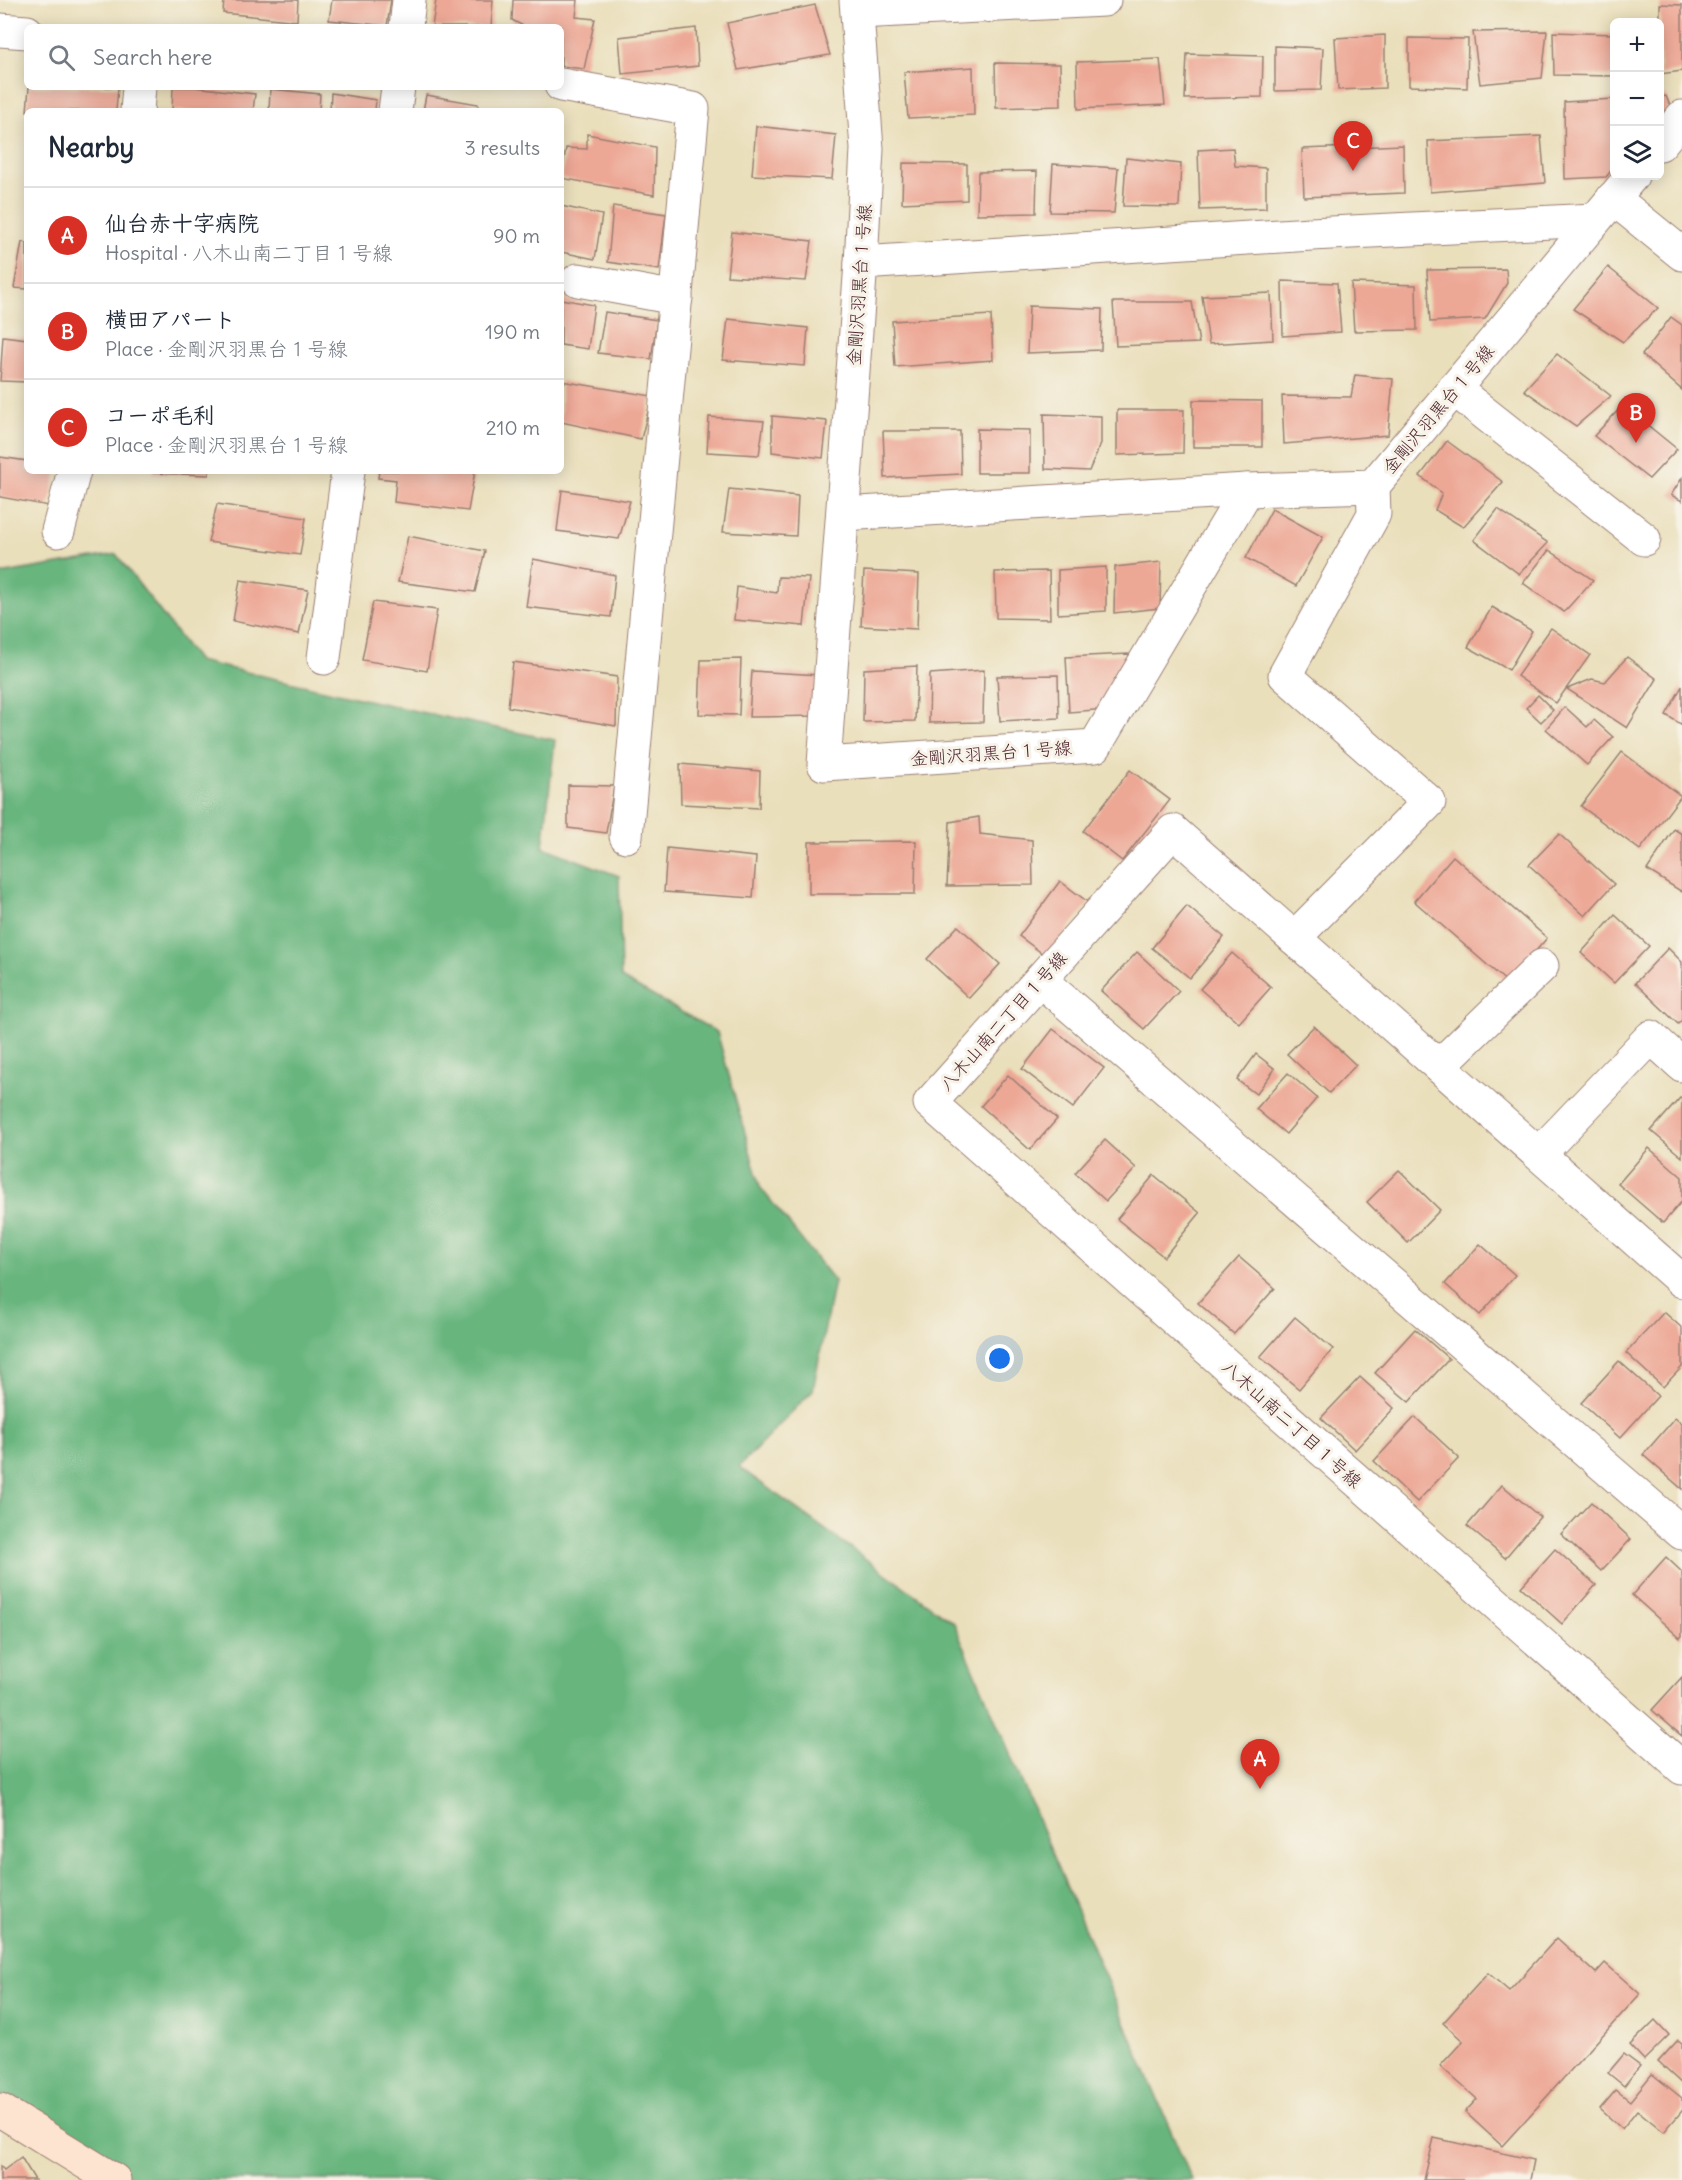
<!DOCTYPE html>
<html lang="en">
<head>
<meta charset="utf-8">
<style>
  :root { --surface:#fff; --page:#f6f6f7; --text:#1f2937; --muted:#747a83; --line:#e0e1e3; --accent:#d93025 }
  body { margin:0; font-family:Delius,"Klee One",sans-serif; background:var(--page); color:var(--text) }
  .controls { position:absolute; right:18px; top:18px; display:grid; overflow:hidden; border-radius:9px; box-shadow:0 3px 15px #0003 }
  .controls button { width:54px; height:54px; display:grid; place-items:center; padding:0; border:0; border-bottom:2px solid var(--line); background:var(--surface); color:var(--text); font:30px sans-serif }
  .you { position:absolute; left:1000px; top:1359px; width:21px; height:21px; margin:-15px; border:4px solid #fff; border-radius:50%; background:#1a73e8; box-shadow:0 0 0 9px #1a73e833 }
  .badge { display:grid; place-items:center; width:39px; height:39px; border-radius:50%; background:var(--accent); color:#fff; font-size:20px; font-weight:700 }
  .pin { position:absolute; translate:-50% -50px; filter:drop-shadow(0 2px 3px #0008) }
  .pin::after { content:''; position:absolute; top:32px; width:21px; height:18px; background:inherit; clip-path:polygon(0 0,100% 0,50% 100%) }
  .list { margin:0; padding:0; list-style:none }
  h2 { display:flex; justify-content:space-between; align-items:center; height:78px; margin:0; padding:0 24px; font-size:26px }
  h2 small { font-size:20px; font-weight:400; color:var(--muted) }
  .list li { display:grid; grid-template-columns:39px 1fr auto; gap:18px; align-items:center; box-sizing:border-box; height:96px; padding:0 24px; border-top:2px solid var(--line) }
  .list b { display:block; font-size:22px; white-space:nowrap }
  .list p { margin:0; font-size:20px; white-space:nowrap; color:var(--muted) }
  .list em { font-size:20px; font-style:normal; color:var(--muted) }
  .icon { flex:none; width:33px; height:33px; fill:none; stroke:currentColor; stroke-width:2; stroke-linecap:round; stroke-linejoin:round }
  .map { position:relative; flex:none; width:1682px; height:2180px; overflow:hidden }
  .search { position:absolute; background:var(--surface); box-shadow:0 3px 15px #0003; left:24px; top:24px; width:540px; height:66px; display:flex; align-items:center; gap:15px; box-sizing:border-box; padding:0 21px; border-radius:9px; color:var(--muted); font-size:22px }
  .panel { position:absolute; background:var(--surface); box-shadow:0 3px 15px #0003; left:24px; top:108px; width:540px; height:366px; border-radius:9px }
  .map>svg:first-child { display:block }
  .forest { fill:#68b57e; stroke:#596a54; stroke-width:1.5 }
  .building { fill:#eda795 }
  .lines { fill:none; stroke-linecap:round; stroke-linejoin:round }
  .street-casing { stroke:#9a7f73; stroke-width:35 }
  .secondary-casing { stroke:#9a7f73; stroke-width:35 }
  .street { stroke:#fff; stroke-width:33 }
  .secondary { stroke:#fde4d1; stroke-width:33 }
  .labels { text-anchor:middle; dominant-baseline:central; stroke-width:6; stroke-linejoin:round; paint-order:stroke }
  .street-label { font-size:18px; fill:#4a1f2b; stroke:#f7f3e8 }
</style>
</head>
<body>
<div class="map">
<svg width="1682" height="2180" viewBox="0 0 1682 2180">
  <rect width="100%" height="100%" fill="#f7f3e8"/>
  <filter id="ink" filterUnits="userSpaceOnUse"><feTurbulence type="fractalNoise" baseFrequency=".0167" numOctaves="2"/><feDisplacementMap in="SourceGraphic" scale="12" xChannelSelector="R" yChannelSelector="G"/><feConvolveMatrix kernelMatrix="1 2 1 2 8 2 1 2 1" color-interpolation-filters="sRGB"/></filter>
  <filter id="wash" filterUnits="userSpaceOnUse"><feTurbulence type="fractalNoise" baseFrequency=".008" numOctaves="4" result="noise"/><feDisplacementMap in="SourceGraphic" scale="24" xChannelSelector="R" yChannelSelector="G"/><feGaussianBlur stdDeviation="1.35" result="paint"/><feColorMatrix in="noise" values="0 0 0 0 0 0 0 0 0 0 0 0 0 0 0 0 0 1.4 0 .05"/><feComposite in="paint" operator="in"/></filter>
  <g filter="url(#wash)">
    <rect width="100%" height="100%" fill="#eadfbb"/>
    <polygon class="forest" points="116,554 198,661 420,712 555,740 543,847 619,876 621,978 717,1032 760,1187 834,1281 813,1390 739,1467 954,1623 1192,2180 133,2180 0,2095 0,574"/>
    <g id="blocks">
      <g class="building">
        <polygon points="224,0 298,0 297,21 223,13"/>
        <polygon points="332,0 391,0 387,26 329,20"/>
        <polygon points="436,0 493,0 491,27 432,27"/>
        <polygon points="513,0 578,0 576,17 595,19 584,69 561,66 561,27 525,27 512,20"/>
        <polygon points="1660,4 1682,5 1682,71 1660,74"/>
        <polygon points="815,5 830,55 738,70 727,23"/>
        <polygon points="696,28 698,66 622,74 619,37"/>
        <polygon points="1547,31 1542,78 1480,84 1473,32"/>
        <polygon points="1553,32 1614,34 1614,76 1554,75"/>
        <polygon points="1385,35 1385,88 1338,90 1335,38"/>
        <polygon points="1409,38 1468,39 1467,88 1409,86"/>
        <polygon points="1275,46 1323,48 1321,90 1275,91"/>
        <polygon points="1187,54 1263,56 1262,97 1185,99"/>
        <polygon points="1160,59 1165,105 1078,109 1077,62"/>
        <polygon points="995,63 1060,64 1061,106 996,108"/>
        <polygon points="973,67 974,115 908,118 904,72"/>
        <polygon points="29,87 118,87 116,111 27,111"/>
        <polygon points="173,87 194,87 255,94 253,111 172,111"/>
        <polygon points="270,89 320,94 319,111 269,111"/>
        <polygon points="331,93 376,100 375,111 330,111"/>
        <polygon points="426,95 478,104 477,111 423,111"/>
        <polygon points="1666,96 1670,106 1660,117 1660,97"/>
        <polygon points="1614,99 1614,167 1606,177 1565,179 1564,102"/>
        <polygon points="756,126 836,135 832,179 752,175"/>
        <polygon points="587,134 655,147 654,195 561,178 566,148 587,149"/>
        <polygon points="1541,136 1545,183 1430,192 1428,141"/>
        <polygon points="1403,145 1404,193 1304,197 1302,149"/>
        <polygon points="1233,148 1235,166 1266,168 1266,208 1200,210 1198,150"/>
        <polygon points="1126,158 1181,164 1179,207 1123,206"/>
        <polygon points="903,163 967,164 967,200 902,203"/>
        <polygon points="1053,164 1118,168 1114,213 1050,212"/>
        <polygon points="1037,171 1036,213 977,214 978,172"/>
        <polygon points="561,206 602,215 595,259 561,252"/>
        <polygon points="613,206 666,214 659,270 608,262"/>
        <polygon points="732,232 812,241 806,281 727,276"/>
        <polygon points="22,242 27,243 27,289 14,288"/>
        <polygon points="1608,267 1658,308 1623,342 1573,309"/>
        <polygon points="1506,269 1507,283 1485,319 1430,322 1427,270"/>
        <polygon points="1282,281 1337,283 1341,332 1283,336"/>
        <polygon points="1351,283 1416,285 1417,330 1354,331"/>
        <polygon points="1271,293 1273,340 1209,344 1202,296"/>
        <polygon points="561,299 594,305 588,349 561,345"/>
        <polygon points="1113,302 1192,302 1199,343 1116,346"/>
        <polygon points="1029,306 1102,309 1101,350 1027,353"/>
        <polygon points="605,312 657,320 651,359 598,353"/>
        <polygon points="991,315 993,360 895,367 892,321"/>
        <polygon points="1671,317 1682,325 1682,390 1642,355"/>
        <polygon points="728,319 808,328 805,366 723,360"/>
        <polygon points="3,336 27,339 27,382 0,381"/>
        <polygon points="1557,354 1611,396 1576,426 1524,390"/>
        <polygon points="1355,375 1393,379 1388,435 1284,444 1282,396 1351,397"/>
        <polygon points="561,381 652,396 641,439 561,422"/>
        <polygon points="1193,400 1262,401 1262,447 1193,447"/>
        <polygon points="1623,405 1677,449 1649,479 1594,436"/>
        <polygon points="1117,410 1184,410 1183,453 1117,455"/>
        <polygon points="1044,414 1101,416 1101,443 1089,471 1045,469"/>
        <polygon points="772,416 827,421 823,458 772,452"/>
        <polygon points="709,417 764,421 759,455 707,452"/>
        <polygon points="977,429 1030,430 1030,473 977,473"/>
        <polygon points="883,431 960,431 961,474 885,478"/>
        <polygon points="1447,441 1503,482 1463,527 1435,510 1442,493 1420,476"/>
        <polygon points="0,457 27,461 27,471 57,471 49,506 0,497"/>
        <polygon points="153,471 209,471 209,475 153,473"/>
        <polygon points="379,471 475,471 468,511 394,502 396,480 378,478"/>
        <polygon points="1682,478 1682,501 1671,495"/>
        <polygon points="729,489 798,496 796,536 723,532"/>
        <polygon points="562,490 630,501 619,539 557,531"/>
        <polygon points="217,504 306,518 300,555 208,542"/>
        <polygon points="1272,509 1323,537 1296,586 1246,558"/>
        <polygon points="1498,509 1548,543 1519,574 1474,540"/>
        <polygon points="408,536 485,551 475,592 398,582"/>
        <polygon points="1549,550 1593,580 1564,612 1523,583"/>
        <polygon points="533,559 615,575 611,617 526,607"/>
        <polygon points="1161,562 1160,608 1114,613 1115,567"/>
        <polygon points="1106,567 1106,611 1058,614 1058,570"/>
        <polygon points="864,571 919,574 917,629 861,626"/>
        <polygon points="1049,571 1050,619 996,618 995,572"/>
        <polygon points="778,577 809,578 804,626 734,620 737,587 777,593"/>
        <polygon points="240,580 308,590 299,634 233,621"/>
        <polygon points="373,602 437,610 427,671 362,660"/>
        <polygon points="1492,607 1532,631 1509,670 1468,647"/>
        <polygon points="1551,628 1590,655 1556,703 1517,676"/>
        <polygon points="1129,654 1129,671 1108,709 1069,712 1066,657"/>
        <polygon points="1627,657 1657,679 1627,728 1567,689 1592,679 1605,682"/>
        <polygon points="741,659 739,715 699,714 701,660"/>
        <polygon points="513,662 617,677 616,726 508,707"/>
        <polygon points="917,666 915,721 863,722 864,669"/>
        <polygon points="984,670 983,722 929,723 930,674"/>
        <polygon points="752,671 820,675 817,716 749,717"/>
        <polygon points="1058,675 1059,718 1000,721 997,676"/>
        <polygon points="1682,686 1682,725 1666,715"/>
        <polygon points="1538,695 1553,710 1541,722 1526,708"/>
        <polygon points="1565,707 1587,727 1594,720 1613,737 1587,765 1546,729"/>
        <polygon points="1622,752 1681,796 1640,850 1581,806"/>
        <polygon points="680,764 760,771 759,808 681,804"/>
        <polygon points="1130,770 1170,800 1122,861 1083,831"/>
        <polygon points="568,785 614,786 606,833 568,828"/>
        <polygon points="979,817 980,834 1032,840 1033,885 947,886 950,822"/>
        <polygon points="1674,829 1682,834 1682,892 1647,870"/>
        <polygon points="1559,834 1614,884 1585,916 1529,865"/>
        <polygon points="916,841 915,894 809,894 809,842"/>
        <polygon points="667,848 756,857 753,898 664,892"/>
        <polygon points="1453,856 1547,938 1508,983 1414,901"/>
        <polygon points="1060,881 1089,903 1047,957 1019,936"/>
        <polygon points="1187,906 1224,937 1190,978 1152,948"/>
        <polygon points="1615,915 1649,946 1614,983 1581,953"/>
        <polygon points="958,926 1000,964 969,998 927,959"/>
        <polygon points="1668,948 1682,962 1682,1020 1678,1024 1635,983"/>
        <polygon points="1137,952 1179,991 1144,1029 1101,991"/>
        <polygon points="1232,953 1271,987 1239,1023 1200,989"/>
        <polygon points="1314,1026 1356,1065 1329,1093 1287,1054"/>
        <polygon points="1053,1029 1104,1068 1073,1108 1022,1069"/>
        <polygon points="1256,1054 1275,1069 1256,1094 1237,1080"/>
        <polygon points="1288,1073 1317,1098 1286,1134 1256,1109"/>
        <polygon points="1008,1075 1057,1119 1030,1150 981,1106"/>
        <polygon points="1680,1098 1682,1099 1682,1157 1651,1131"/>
        <polygon points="1105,1140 1136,1168 1106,1201 1075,1173"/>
        <polygon points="1649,1148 1682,1177 1682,1201 1663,1223 1618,1184"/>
        <polygon points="1399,1170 1440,1210 1408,1243 1367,1202"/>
        <polygon points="1154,1175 1200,1213 1164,1257 1117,1219"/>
        <polygon points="1480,1244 1515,1275 1480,1315 1445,1284"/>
        <polygon points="1239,1257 1275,1288 1234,1334 1198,1303"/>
        <polygon points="1664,1312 1682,1328 1682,1367 1663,1387 1626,1353"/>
        <polygon points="1295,1317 1333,1349 1299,1389 1260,1357"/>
        <polygon points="1415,1329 1449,1359 1409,1402 1375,1373"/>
        <polygon points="1619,1361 1658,1396 1620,1438 1581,1403"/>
        <polygon points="1360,1377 1394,1408 1355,1450 1321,1418"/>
        <polygon points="1415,1417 1459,1458 1417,1502 1374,1461"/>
        <polygon points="1675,1418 1682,1424 1682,1489 1643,1455"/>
        <polygon points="1502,1485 1540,1517 1505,1558 1467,1526"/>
        <polygon points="1591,1502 1631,1539 1601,1571 1561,1534"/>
        <polygon points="1555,1549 1596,1585 1562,1624 1521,1587"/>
        <polygon points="1666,1557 1682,1572 1682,1636 1680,1638 1632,1595"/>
        <polygon points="1682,1677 1682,1736 1652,1710"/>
        <polygon points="1557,1938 1596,1973 1605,1963 1640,1994 1502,2146 1465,2112 1477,2099 1440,2066 1463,2041 1443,2023 1488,1973 1509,1991"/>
        <polygon points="1655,2020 1669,2035 1644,2060 1630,2045"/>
        <polygon points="1678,2040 1682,2043 1682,2084 1658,2062"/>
        <polygon points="1624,2054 1640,2066 1624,2086 1608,2073"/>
        <polygon points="1652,2074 1682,2098 1682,2111 1664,2132 1637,2110 1622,2129 1600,2109 1616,2090 1630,2101"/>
        <polygon points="1434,2138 1534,2160 1530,2180 1424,2180"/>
        <polygon points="21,2157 35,2180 0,2180 0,2166 4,2170"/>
      </g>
    </g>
  </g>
  <g filter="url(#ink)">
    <use href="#blocks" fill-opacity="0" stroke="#9a7f73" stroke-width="1.5"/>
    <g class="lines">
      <g class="street-casing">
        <g id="street">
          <polyline points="856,0 867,149 861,263 824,764 1095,746 1247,490 1373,486 1632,176"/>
          <polyline points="858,12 1104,0"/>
          <polyline points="406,27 409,0"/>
          <polyline points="0,30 27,32"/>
          <polyline points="561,85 693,109 626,836"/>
          <polyline points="137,111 139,87"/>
          <polyline points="395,111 398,87"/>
          <polyline points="1660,144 1682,117"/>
          <polyline points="1613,198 1682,254"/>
          <polyline points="861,263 1311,234 1595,220"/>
          <polyline points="578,280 676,298"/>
          <polyline points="1454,389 1644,539"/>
          <polyline points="843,514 1247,490"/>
          <polyline points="58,531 74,471"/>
          <polyline points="324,658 348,471"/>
          <polyline points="1294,938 1429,802 1285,675 1374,514 1373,486"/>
          <polyline points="1040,980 1682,1533"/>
          <polyline points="1439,1066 1542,966"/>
          <polyline points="1539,1154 1651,1037 1682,1065"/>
          <polyline points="1682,1281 1173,831 930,1103 1682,1768"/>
        </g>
      </g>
      <g class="secondary-casing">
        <polyline id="secondary" points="0,2110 114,2180"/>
      </g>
      <use href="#street" class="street"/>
      <use href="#secondary" class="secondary"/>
    </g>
  </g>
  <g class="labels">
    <g class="street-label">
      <text transform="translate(859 285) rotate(-86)">金剛沢羽黒台１号線</text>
      <text transform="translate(1438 409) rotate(-50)">金剛沢羽黒台１号線</text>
      <text transform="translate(991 753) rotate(-4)">金剛沢羽黒台１号線</text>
      <text transform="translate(1003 1021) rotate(-48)">八木山南二丁目１号線</text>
      <text transform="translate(1292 1424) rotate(42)">八木山南二丁目１号線</text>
    </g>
  </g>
</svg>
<div class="controls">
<button>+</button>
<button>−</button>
<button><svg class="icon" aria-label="layers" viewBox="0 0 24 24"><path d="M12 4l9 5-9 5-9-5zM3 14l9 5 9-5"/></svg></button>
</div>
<div class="you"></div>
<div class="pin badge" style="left:1260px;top:1789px">A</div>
<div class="pin badge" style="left:1636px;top:443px">B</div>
<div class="pin badge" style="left:1353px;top:171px">C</div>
<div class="search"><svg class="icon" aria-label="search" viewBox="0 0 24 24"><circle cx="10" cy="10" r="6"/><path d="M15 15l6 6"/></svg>Search here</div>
<section class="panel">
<h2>Nearby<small>3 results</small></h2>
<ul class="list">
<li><span class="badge">A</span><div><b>仙台赤十字病院</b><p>Hospital · 八木山南二丁目１号線</p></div><em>90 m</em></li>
<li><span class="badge">B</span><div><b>横田アパート</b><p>Place · 金剛沢羽黒台１号線</p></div><em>190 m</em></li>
<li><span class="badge">C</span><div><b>コーポ毛利</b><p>Place · 金剛沢羽黒台１号線</p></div><em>210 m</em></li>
</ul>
</section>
</div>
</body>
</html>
